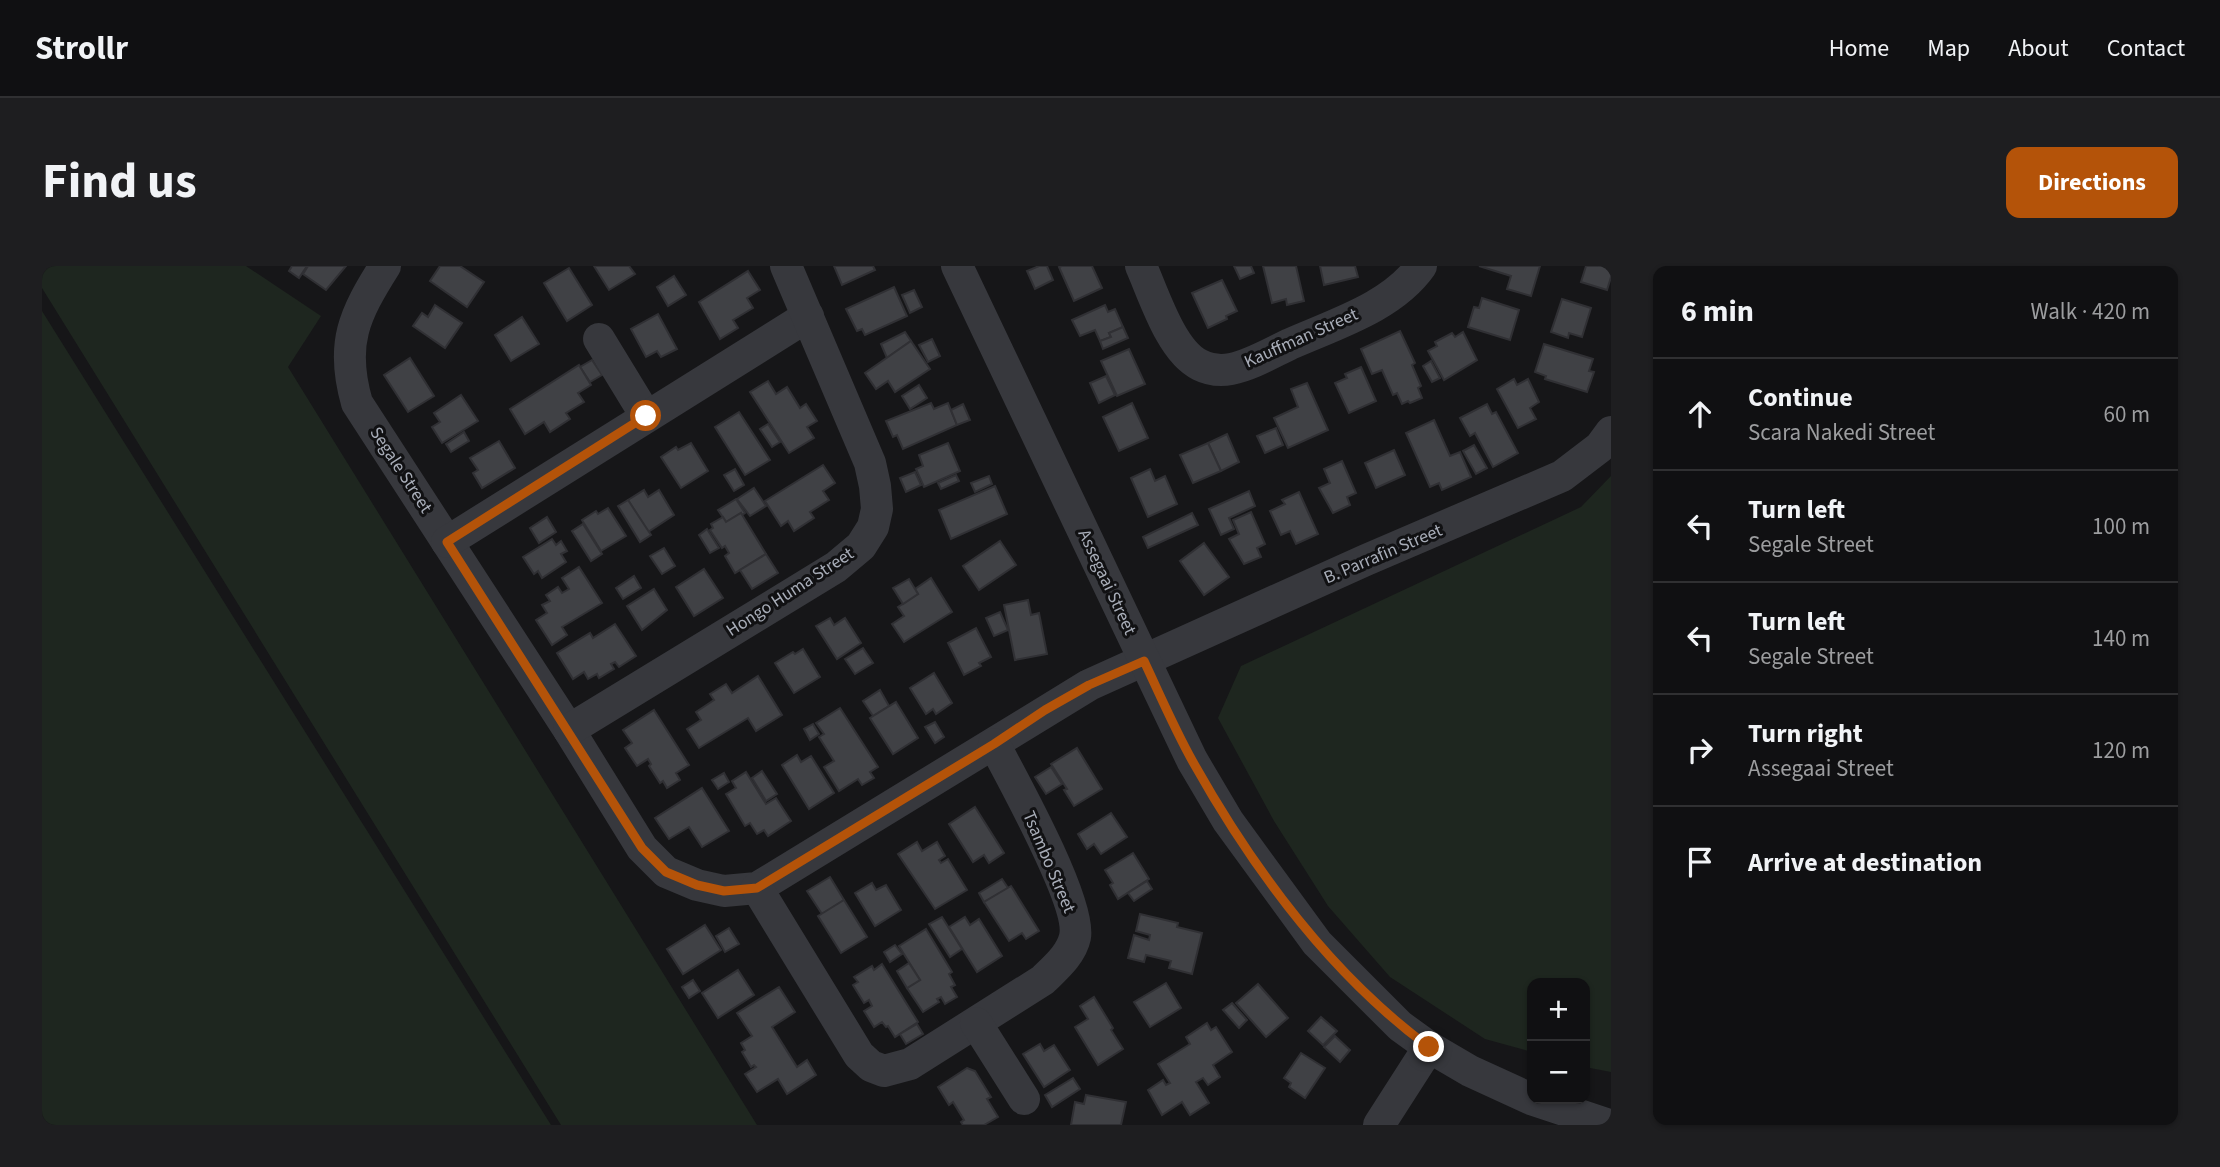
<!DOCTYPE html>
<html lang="en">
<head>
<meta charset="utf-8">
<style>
  :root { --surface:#101012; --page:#1e1e20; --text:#f1f3f6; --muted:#9c9d9f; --line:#303032; --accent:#b45309 }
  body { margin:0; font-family:"Source Sans 3",sans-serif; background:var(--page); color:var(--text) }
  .controls { position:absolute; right:21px; bottom:21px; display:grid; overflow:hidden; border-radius:14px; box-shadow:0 2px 5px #0004 }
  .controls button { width:63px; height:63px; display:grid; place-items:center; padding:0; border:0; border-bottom:2px solid var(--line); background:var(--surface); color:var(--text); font:35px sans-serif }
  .stop { position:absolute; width:21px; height:21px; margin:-16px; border:5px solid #b45309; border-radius:50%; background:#fff }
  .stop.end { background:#b45309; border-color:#fff; box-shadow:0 2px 7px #0008 }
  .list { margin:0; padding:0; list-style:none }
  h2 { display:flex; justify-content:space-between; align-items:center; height:91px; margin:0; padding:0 28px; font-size:30px }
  h2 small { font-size:23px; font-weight:400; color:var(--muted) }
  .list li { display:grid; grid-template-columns:46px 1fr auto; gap:21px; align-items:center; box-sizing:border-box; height:112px; padding:0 28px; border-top:2px solid var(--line) }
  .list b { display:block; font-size:26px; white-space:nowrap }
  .list p { margin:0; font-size:23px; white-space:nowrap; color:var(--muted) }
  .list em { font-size:23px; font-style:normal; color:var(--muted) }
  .icon { flex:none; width:38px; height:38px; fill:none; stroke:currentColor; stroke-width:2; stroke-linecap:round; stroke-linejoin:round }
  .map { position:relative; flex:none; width:1569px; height:859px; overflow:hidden; border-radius:14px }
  header { display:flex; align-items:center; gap:42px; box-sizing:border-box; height:98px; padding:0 35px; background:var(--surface); border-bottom:2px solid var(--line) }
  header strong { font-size:33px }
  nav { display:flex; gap:38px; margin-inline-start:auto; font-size:24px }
  .intro { display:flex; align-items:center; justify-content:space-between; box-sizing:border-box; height:168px; padding:0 42px }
  h1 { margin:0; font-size:49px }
  .button { padding:18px 32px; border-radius:14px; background:var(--accent); color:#fff; font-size:24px; font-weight:700 }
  main { display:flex; gap:42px; padding:0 42px }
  aside { flex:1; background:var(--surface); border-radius:14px; box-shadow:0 2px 5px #0004 }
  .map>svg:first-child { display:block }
  .green { fill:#1e261f }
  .building { fill:#404145; stroke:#303034; stroke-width:2 }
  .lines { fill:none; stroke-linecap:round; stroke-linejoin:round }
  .minor { stroke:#37383d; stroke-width:32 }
  .route { stroke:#b45309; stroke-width:9 }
  .labels { text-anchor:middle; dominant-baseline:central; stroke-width:6; stroke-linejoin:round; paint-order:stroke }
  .street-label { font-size:18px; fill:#a8adb8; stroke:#111113 }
</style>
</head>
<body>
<header>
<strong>Strollr</strong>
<nav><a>Home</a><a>Map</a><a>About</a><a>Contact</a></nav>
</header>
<div class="intro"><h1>Find us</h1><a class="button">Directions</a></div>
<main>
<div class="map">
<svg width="1569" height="859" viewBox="0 0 1569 859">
  <rect width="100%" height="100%" fill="#161618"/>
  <g class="green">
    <polygon points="0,0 204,0 279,50 246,101 715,859 519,859 0,22"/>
    <polygon points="0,45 509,859 0,859"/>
    <polygon points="1569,210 1569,806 1543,801 1543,717 1490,717 1490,786 1443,773 1348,711 1286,640 1232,555 1176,452 1199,400 1539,241"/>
  </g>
  <g class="building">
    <polygon points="250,0 265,0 257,12 247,5"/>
    <polygon points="266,0 304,0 284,24 261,8"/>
    <polygon points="398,0 418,0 442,16 425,41 388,15"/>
    <polygon points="552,0 587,0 593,8 567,24"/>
    <polygon points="792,0 831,0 833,4 800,19"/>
    <polygon points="997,0 1005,0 1011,14 993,23 985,5"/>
    <polygon points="1020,0 1050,0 1060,22 1032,35 1017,1"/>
    <polygon points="1192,0 1209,0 1212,7 1198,13"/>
    <polygon points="1221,0 1254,0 1262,35 1245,39 1244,33 1230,37"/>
    <polygon points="1278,0 1313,0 1316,11 1282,19"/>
    <polygon points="1437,0 1498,0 1489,30 1465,23 1469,10"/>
    <polygon points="1544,0 1569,0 1569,11 1565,24 1539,16"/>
    <polygon points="527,2 550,39 525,55 502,17"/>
    <polygon points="706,5 718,24 705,32 711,42 691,54 696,62 678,73 657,36"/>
    <polygon points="632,10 644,29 626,40 615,21"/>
    <polygon points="1180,14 1195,45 1184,50 1185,53 1166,62 1150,27"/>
    <polygon points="852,21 865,50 823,69 820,63 815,65 804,43"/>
    <polygon points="872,24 880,41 868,47 860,29"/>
    <polygon points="1440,32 1477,44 1468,74 1426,61 1432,41 1437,42"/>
    <polygon points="1520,33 1549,42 1540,71 1527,67 1526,72 1509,66"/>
    <polygon points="393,39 420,57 403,82 371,60 380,47 386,51"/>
    <polygon points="1063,39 1066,46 1073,43 1081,61 1067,67 1069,71 1058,75 1053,64 1038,70 1030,54"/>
    <polygon points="616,48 635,83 619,91 615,85 604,91 589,63"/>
    <polygon points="480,51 497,78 469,95 453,69"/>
    <polygon points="1081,61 1086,72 1061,83 1058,75 1069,71 1067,67"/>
    <polygon points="1358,65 1373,97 1370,99 1379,120 1376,122 1380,132 1368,137 1366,135 1360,138 1355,127 1351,129 1340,104 1330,108 1319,83"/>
    <polygon points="863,66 869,75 845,92 839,78"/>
    <polygon points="1421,66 1435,94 1402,114 1386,85 1395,80 1393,76 1410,67 1413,71"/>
    <polygon points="890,73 898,90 886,96 877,79"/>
    <polygon points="869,75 888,103 853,126 846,115 834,123 823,107"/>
    <polygon points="1502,78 1551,93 1547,105 1552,106 1545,126 1503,113 1504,110 1493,106"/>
    <polygon points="1087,83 1103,118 1075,130 1059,95"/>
    <polygon points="368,92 392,130 366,146 342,109"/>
    <polygon points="550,94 560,109 548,116 538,101"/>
    <polygon points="1389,95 1398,112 1390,116 1381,100"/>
    <polygon points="537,99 549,119 536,127 542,136 524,147 528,153 508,166 502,156 483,168 468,143"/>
    <polygon points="1319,101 1334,135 1307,147 1293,117 1305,112 1303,108"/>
    <polygon points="1064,110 1073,129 1057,137 1048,117"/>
    <polygon points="1472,113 1475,119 1486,113 1497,136 1488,142 1494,153 1476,162 1455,123"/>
    <polygon points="726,115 734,128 745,121 758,142 764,138 775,155 765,161 772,172 747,187 708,126"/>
    <polygon points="1265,117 1286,164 1246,182 1232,152 1256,141 1249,123"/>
    <polygon points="877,119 885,132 868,143 860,130"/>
    <polygon points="419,129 436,155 400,177 390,161 398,156 392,147"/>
    <polygon points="889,137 892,143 906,137 915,159 861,183 855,169 851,171 844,155"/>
    <polygon points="1090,137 1106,172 1077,185 1061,151"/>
    <polygon points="921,138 928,154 915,159 909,144"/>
    <polygon points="1445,138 1450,148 1454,146 1476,187 1451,201 1433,167 1428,170 1418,152"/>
    <polygon points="697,146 728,194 703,209 673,161"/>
    <polygon points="1392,154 1408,190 1418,186 1429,211 1400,224 1397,217 1388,221 1364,167"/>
    <polygon points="726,158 738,176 730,181 718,163"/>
    <polygon points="1234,162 1241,179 1223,187 1215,170"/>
    <polygon points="422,166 427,175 409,186 404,178"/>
    <polygon points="1185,168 1197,196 1179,205 1166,177"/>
    <polygon points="457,175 473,202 440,222 431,207 436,204 428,192"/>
    <polygon points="649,177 666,205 639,222 619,191 634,181 636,184"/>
    <polygon points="906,177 918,205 882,221 874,203 881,200 877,189"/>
    <polygon points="1166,177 1179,205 1151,217 1138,189"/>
    <polygon points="1432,179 1445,202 1434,208 1421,185"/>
    <polygon points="1352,184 1363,209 1334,222 1323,197"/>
    <polygon points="1300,195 1314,227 1305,231 1308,239 1291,247 1277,222 1288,217 1282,203"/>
    <polygon points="781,199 793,217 781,225 787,234 768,246 772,252 752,265 746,255 739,260 723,235"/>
    <polygon points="693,203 702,219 692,225 682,209"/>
    <polygon points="1108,203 1113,215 1123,210 1135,238 1106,251 1089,212"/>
    <polygon points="873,206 879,219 864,226 858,212"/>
    <polygon points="914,209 917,215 899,223 896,217"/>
    <polygon points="947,210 950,218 933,226 929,217"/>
    <polygon points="953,220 965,248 909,273 897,244"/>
    <polygon points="712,222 724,240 708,250 695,233"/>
    <polygon points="602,224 606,231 617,224 632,249 606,266 586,234"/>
    <polygon points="1207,225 1213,240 1187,252 1192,263 1179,269 1167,243"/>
    <polygon points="1257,226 1276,268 1254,278 1248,265 1239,269 1228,245 1243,238 1240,234"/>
    <polygon points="694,233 703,247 700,249 699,247 684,256 676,244"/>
    <polygon points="586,234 609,269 598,276 576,240"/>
    <polygon points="566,242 584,270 559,285 540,254 554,245 556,248"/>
    <polygon points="1209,246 1223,278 1215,282 1219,291 1202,298 1187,273 1197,268 1191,254"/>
    <polygon points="699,247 724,288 693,307 683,290 687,287 683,280 680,282 668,264 671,262 669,258 681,251 684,256"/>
    <polygon points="1150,247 1156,259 1106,282 1101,271"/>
    <polygon points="505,251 514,266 497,277 488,262"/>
    <polygon points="541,258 560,288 549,295 530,265"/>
    <polygon points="665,263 677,282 668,287 657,269"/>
    <polygon points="510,273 514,279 519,275 525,285 519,288 524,296 500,312 496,305 492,308 481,291"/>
    <polygon points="958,275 974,299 937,324 921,300"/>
    <polygon points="1162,277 1187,311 1162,329 1138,295"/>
    <polygon points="622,282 633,300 620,308 608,290"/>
    <polygon points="724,288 736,307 710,323 698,304"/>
    <polygon points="537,301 560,337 520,361 525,369 510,379 494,354 505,347 500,339 508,335 504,329 516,321 520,327 527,323 520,312"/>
    <polygon points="662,303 681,332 652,350 634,321"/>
    <polygon points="592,310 599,322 581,333 574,322"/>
    <polygon points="889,312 910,346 862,376 850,358 862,350 856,341 876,328 873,323"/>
    <polygon points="867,313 876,328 861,338 851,322"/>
    <polygon points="612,323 625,344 600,364 585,340"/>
    <polygon points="986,334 989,349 997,347 1005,388 973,394 962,339"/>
    <polygon points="958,346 966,364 952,370 944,352"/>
    <polygon points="788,352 792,359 803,352 819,377 795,393 774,360"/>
    <polygon points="573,358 594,390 577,401 573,396 569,398 572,403 557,412 555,408 546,413 542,406 531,413 515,387 548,367 551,372"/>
    <polygon points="934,362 949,391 937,397 939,400 922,409 906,377"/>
    <polygon points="821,382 831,397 813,408 803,393"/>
    <polygon points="761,383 778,411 752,427 733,397 751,386 753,388"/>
    <polygon points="892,407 910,437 894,448 891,443 884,448 868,422"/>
    <polygon points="716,410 740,449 714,465 706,452 657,482 645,463 659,454 654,446 672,434 668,428 684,418 690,427"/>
    <polygon points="838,424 847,440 831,450 821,435"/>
    <polygon points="854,436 876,472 851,488 828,452"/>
    <polygon points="798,442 836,501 828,506 832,512 820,519 816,513 797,525 782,501 792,495 777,471 782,468 774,457"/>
    <polygon points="612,444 647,499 634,507 638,514 625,522 621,515 618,517 607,500 609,498 606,493 595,500 583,482 590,477 581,464"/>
    <polygon points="893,456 902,471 893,477 883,461"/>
    <polygon points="771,458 777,468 768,474 762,463"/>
    <polygon points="1035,482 1060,523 1032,540 1022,524 1025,523 1009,498"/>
    <polygon points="755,489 759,496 769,490 792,527 767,543 740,499"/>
    <polygon points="1009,501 1020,518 1004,528 993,511"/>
    <polygon points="720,505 735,528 724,535 710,512"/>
    <polygon points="704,506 724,538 734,532 749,555 726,570 722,564 715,568 708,557 703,560 684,528 694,522 690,515"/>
    <polygon points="682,507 687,516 676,523 670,514"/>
    <polygon points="660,522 687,565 660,581 647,561 627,573 613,552"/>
    <polygon points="933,541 962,587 947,597 942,589 931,596 907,558"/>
    <polygon points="1069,547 1085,571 1059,588 1052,578 1045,583 1036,568"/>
    <polygon points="875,576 880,585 895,576 903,590 897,594 899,597 906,593 925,624 893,643 856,588"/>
    <polygon points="1091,587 1107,613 1076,633 1068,619 1071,617 1063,604"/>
    <polygon points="788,611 802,634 780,648 765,625"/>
    <polygon points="960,613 966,622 942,636 937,627"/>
    <polygon points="1105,615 1110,623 1092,635 1086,627"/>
    <polygon points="830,617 834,624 844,619 859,644 833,660 813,627"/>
    <polygon points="969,620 997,665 984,673 980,667 967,675 942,636"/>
    <polygon points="802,634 825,671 799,687 776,650"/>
    <polygon points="1098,648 1136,657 1135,661 1160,667 1150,708 1127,702 1129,695 1104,689 1102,696 1086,692 1092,669 1107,674 1108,669 1094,665"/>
    <polygon points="900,651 920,683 908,691 887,658"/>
    <polygon points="923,651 928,659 937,653 960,690 935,706 907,661"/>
    <polygon points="663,659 679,684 641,708 625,683"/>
    <polygon points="687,662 697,678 683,686 674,670"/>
    <polygon points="884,663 910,706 907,708 913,719 909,721 915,731 903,738 899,731 895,733 897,736 881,746 865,722 878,714 857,680"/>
    <polygon points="853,679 860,688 848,696 842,686"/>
    <polygon points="867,697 878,714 865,722 855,705"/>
    <polygon points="840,698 876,756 853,771 846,760 844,761 840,756 832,761 822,745 830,740 827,734 822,737 811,719 816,716 812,711 830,700 832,704"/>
    <polygon points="696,704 712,729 676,752 660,727"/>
    <polygon points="651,714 658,725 647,732 640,721"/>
    <polygon points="1124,717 1139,742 1108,761 1092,736"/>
    <polygon points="1216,718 1246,752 1224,771 1194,737"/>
    <polygon points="737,721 753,746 730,761 755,801 765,794 774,809 745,828 736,813 715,826 703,808 714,801 712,799 709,801 700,786 703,784 699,777 710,770 695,747"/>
    <polygon points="1052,731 1071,762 1069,764 1081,783 1056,799 1033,761 1046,753 1038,740"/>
    <polygon points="1190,737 1205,754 1197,762 1181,744"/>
    <polygon points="1279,751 1295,765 1281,779 1266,765"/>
    <polygon points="1165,757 1169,764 1174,761 1190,786 1171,799 1178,811 1166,819 1161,812 1154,816 1167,837 1148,849 1140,836 1120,849 1106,824 1121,814 1124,819 1128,817 1116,798 1148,778 1144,771"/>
    <polygon points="875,758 881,768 864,778 858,768"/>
    <polygon points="1293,770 1308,784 1298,796 1282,781"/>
    <polygon points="998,778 1002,785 1012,779 1028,804 1002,821 981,788"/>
    <polygon points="1259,787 1283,802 1263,832 1247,821 1249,817 1242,812"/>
    <polygon points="925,802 933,805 949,831 945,833 956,851 942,859 921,859 919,856 922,854 911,836 907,839 896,821"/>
    <polygon points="1031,812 1038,823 1010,841 1003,829"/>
    <polygon points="1044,829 1084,836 1079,859 1029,859 1033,836 1042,838"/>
  </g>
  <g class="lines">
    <g class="minor">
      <path d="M343,0C312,49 298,78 315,137L527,464L600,582L624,606L655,619L682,625L715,622L1047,419L1324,294L1520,210L1558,181L1569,166"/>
      <polyline points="915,0 1150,494 1186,555 1275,677 1358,760 1387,781 1428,805 1489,833 1567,859"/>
      <path d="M1099,0C1112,29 1129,85 1158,99C1168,104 1178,105 1189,103C1209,99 1229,87 1248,78C1293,58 1350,41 1379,0"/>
      <polyline points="557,73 604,150"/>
      <polyline points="405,276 766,50"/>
      <polyline points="527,464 794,301 819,280 831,261 835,243 833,220 828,197 744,0"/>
      <path d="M715,622L817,789L829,800L842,805L868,798L1001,714C1013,702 1029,689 1033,671C1040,638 970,512 952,478"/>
      <polyline points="934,757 982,833"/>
      <polyline points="1337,859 1387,781"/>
    </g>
  </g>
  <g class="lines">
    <path class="route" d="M604,150L405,276L600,582L624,606L655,619L682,625L715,622L952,478L1003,444L1047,419L1102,395C1118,429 1133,464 1151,496C1211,603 1288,708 1387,781"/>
  </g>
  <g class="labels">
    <g class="street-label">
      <text transform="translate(1259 72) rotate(-24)">Kauffman Street</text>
      <text transform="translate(359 204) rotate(57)">Segale Street</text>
      <text transform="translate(1341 288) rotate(-23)">B. Parrafin Street</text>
      <text transform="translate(1065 316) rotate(65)">Assegaai Street</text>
      <text transform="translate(748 326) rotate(-33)">Hongo Huma Street</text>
      <text transform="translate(1007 596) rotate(67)">Tsambo Street</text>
    </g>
  </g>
</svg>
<div class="controls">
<button>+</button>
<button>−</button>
</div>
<div class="stop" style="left:604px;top:150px"></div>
<div class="stop end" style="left:1387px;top:781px"></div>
</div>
<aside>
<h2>6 min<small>Walk · 420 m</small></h2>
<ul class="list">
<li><svg class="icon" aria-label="ahead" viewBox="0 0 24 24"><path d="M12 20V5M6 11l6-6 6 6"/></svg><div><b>Continue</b><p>Scara Nakedi Street</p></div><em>60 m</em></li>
<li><svg class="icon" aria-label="left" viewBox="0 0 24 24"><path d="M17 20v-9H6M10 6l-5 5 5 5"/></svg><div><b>Turn left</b><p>Segale Street</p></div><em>100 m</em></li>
<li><svg class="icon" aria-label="left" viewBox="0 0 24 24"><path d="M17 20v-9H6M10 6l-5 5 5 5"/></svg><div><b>Turn left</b><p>Segale Street</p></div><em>140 m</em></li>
<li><svg class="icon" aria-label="right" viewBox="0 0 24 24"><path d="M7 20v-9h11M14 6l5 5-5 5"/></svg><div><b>Turn right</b><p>Assegaai Street</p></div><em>120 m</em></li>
<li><svg class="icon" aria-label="arrive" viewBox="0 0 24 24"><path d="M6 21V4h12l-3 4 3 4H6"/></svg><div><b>Arrive at destination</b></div></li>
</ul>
</aside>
</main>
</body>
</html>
